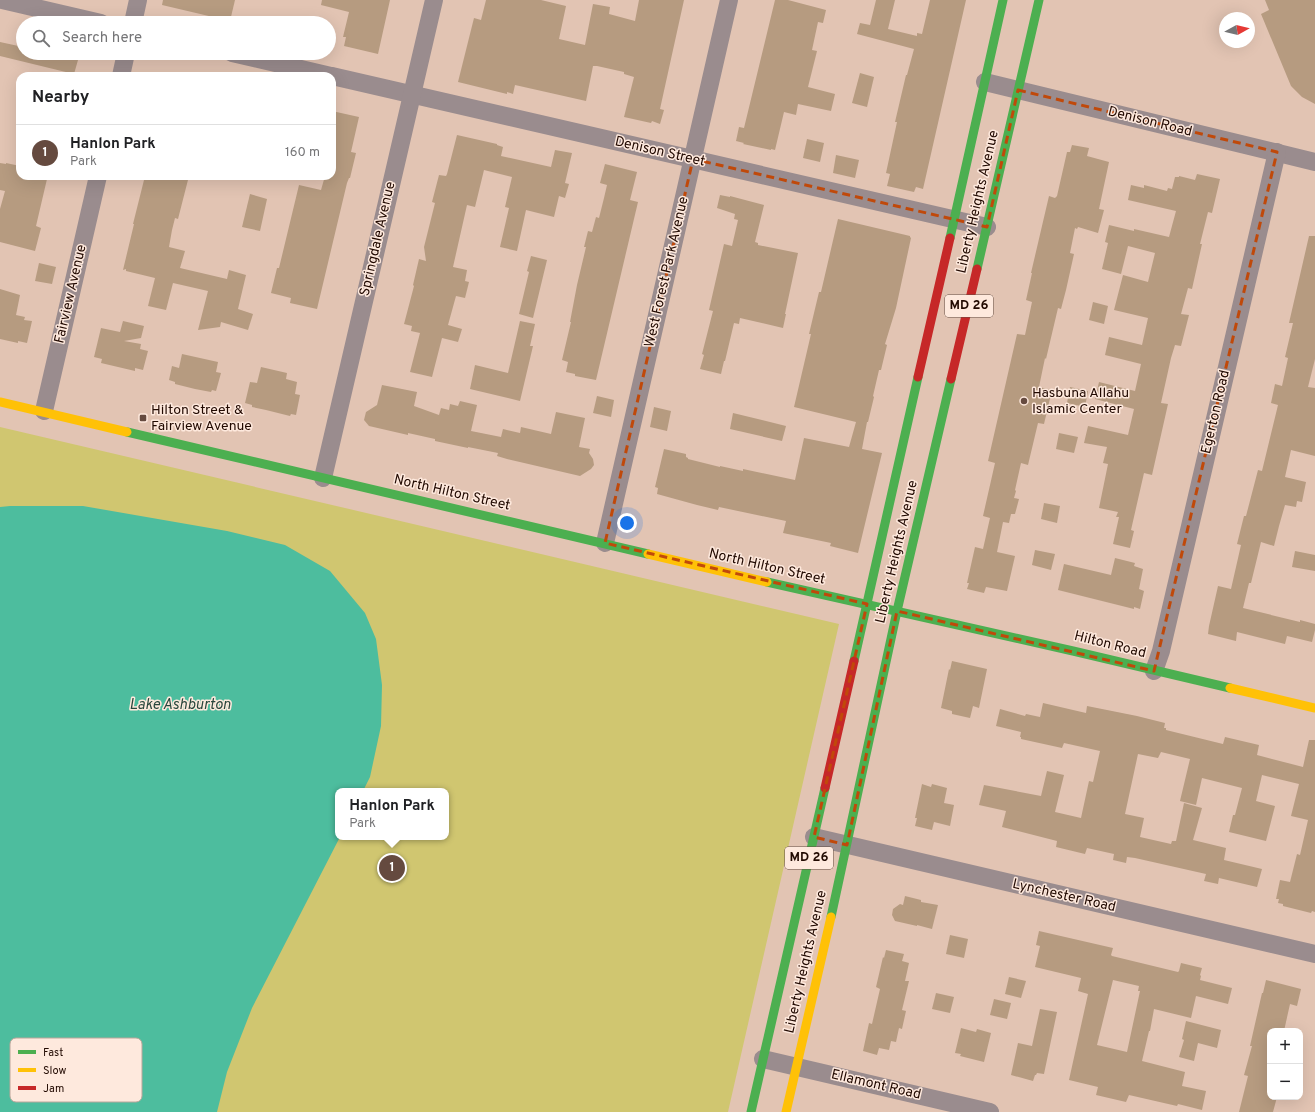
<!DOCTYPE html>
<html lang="en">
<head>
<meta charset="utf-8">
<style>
  :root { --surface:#fff; --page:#f6f6f6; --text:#202124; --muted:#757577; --line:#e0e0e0; --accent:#654a3f }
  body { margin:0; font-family:Overpass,sans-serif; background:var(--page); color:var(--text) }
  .controls { position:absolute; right:12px; bottom:12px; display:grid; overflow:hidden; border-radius:8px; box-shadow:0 4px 16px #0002 }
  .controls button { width:36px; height:36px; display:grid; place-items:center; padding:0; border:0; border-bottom:1px solid var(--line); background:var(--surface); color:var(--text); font:20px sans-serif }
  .compass { position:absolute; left:1219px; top:12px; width:36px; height:36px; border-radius:50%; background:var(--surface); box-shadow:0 4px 16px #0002; rotate:82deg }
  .you { position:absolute; left:627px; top:523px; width:14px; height:14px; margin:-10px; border:3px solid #fff; border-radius:50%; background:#1a73e8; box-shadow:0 0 0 6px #1a73e833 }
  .badge { display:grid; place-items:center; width:26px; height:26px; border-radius:50%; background:var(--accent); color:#fff; font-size:13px; font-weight:700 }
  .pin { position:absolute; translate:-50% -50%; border:2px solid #fff; box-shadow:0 1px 4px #0006 }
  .popup { position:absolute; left:335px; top:788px; width:114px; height:52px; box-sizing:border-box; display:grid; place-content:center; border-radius:8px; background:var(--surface); filter:drop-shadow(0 1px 3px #0005); font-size:13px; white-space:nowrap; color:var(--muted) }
  .popup b { font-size:15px; color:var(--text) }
  .popup::after { content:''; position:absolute; left:50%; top:100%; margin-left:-8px; border:8px solid transparent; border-top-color:var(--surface) }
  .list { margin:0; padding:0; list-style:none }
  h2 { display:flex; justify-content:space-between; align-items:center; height:52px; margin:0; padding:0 16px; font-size:17px }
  h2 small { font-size:13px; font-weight:400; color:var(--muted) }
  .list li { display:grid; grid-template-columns:26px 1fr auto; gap:12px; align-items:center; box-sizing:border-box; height:56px; padding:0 16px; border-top:1px solid var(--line) }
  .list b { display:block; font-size:15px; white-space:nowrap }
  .list p { margin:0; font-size:13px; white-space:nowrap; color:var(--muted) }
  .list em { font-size:13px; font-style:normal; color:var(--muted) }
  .icon { flex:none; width:22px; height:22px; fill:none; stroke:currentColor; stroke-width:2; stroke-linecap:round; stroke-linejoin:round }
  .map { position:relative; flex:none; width:1315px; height:1112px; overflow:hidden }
  .search { position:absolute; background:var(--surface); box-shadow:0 4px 16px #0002; left:16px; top:16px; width:320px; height:44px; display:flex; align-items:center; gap:10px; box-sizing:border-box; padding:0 14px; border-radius:22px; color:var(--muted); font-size:15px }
  .panel { position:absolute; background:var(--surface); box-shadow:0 4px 16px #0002; left:16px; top:72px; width:320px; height:108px; border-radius:12px }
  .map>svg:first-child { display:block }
  .green { fill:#d0c670; fill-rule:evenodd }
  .water { fill:#4dbd9e }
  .building { fill:#b69b80; fill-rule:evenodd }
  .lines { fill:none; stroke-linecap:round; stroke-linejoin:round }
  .street { stroke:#9a8c8e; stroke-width:18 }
  .fast { stroke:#4caf50; stroke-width:9 }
  .slow { stroke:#ffc107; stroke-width:9 }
  .jam { stroke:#c62828; stroke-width:9 }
  .marked { fill:none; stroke:#c0490a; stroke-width:3; stroke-dasharray:8 5; stroke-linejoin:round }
  .poi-dot { fill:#654a3f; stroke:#fee9dd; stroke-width:1.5 }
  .labels { text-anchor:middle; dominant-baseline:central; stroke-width:3; stroke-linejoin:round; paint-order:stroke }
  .shield { fill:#fee9dd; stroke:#634c42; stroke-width:1 }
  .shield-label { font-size:13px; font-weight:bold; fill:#210900 }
  .street-label { font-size:14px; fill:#210900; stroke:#fee9dd }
  .poi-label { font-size:14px; fill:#210900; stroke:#fee9dd; text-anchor:start }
  .water-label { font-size:15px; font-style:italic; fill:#29473d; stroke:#fee9dd }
  .key { fill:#fee9dd; stroke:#bca69b; stroke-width:1 }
  .key-label { font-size:11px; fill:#210900 }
</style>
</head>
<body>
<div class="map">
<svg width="1315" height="1112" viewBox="0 0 1315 1112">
  <rect width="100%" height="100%" fill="#e2c4b3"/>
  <path class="green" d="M0,427L839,624L728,1112H0ZM338,791H446V837H338Z"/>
  <polygon class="water" points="10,506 83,506 227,531 285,545 330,571 365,613 376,639 382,685 381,726 370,777 363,791 338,791 338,837 340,837 252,1008 227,1072 217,1112 0,1112 0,507"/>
  <g class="building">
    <polygon points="163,0 235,0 230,21 162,5"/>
    <polygon points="322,0 390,0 378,54 344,46 346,37 343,37 349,12 321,5"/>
    <polygon points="486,0 541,0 566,6 559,39 585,45 593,4 610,7 609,14 635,21 639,0 684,0 660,109 664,110 660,124 652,121 651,123 624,117 634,77 624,74 624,72 597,66 593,66 586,101 515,85 513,94 507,92 507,94 458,82 474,18 481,20"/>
    <polygon points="775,0 788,0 826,10 823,23 818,22 812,50 817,51 808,87 835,94 831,111 798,104 796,115 784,112 775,150 771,149 771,150 743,144 744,143 736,141 739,127 744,128"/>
    <polygon points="876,0 895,0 888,29 917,36 917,33 922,34 930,0 966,0 923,189 916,187 914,192 887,186 890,174 886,173 897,122 895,122 906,75 907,75 914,49 857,34 860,23 870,25"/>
    <polygon points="1265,0 1315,0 1315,104 1302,97 1291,86 1261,14 1269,10"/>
    <polygon points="0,42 23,47 23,53 80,53 74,74 0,56"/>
    <polygon points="860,73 874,77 867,107 852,103"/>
    <polygon points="332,111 359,117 351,152 356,153 350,178 349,178 347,183 317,309 290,303 291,298 271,293 277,268 279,268 299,185 321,190 325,176 332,176"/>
    <polygon points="457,135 497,144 497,145 503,147 501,156 551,167 555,150 572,153 565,183 569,184 565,198 559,196 554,217 526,210 517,251 500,247 509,208 505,207 512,177 484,170 475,207 467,205 453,267 467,270 465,281 469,282 465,298 456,296 448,325 462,329 458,342 442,338 432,377 410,372 420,333 411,331 412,326 404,324 414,286 413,285 419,259 426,261 424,247 435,203 432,202 439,175 446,176 447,174"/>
    <polygon points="807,139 824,143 820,162 803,158"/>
    <polygon points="1072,145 1089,148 1087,156 1109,162 1099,209 1104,210 1098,233 1078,227 1077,229 1075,228 1070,253 1074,254 1066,290 1061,309 1058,308 1046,359 1045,358 1039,387 1052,390 1044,424 1038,423 1028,465 1021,463 1015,490 1016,491 1014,498 1019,499 1015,514 1011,514 1009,523 1003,522 997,552 1015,556 1007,591 986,587 984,593 967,589 969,583 967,583 975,547 983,549 990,518 983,516 995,463 988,461 1017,334 1025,335 1032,302 1026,300 1032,273 1031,273 1049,196 1055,198 1057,196 1067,152 1070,152"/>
    <polygon points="836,155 859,160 855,178 833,173"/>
    <polygon points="0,163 6,164 6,163 20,166 20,176 33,176 47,179 36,226 41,228 35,251 0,242 0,209 5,191 0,190"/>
    <polygon points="605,164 637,172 630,200 638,202 596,380 575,376 575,374 566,372 568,362 562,360 571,322 570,322 577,285 586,247 584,247 588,231 592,232 596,217 599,218 604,198 607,185 600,183"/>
    <polygon points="1197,174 1220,179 1212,213 1208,212 1200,244 1202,244 1192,289 1188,288 1181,314 1189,315 1181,346 1175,345 1171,358 1161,403 1168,404 1152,475 1144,473 1131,530 1134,531 1130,548 1113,544 1119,517 1116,517 1118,512 1099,508 1108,464 1103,463 1107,447 1084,443 1088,426 1128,435 1134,409 1095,399 1099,382 1135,391 1141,364 1105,355 1109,337 1142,345 1148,318 1114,310 1123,275 1148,282 1155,253 1128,246 1121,274 1102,269 1108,243 1105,242 1109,225 1134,231 1134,229 1169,237 1176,211 1128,200 1131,185 1144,188 1144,185 1167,191 1168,188 1172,189 1175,177 1179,177 1179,176 1195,180"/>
    <polygon points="145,176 189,176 178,219 175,218 172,230 169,247 185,251 180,268 227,279 229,270 246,275 238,309 253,314 248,330 221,322 220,327 198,330 208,291 173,283 166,310 148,306 155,278 126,271 126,269 123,270 134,224 133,224"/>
    <polygon points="250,194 267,199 260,231 242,227"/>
    <polygon points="720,195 730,197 730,196 764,205 755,242 758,243 758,245 798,253 785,314 786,314 783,328 740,318 739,324 734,323 725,361 724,361 721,374 700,369 704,355 702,354 713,311 709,310 724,244 732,246 738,220 734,219 735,214 717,208"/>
    <polygon points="838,219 910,236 910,237 911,238 896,308 885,344 887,345 881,370 879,370 873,396 874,397 868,422 867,422 862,449 882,453 858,553 830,546 831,543 783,533 786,521 719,507 718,510 697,505 657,494 658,488 655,487 664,449 686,454 686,457 688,458 688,459 720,467 720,466 743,471 743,469 795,480 804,438 849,447 856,422 794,407 811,334 809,334 819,292 821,292"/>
    <polygon points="1309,236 1315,236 1315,359 1308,387 1315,388 1315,456 1291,450 1285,477 1306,482 1302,502 1297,501 1296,507 1285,505 1279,526 1274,546 1261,542 1251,583 1249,583 1243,608 1300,622 1300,620 1315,624 1315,630 1312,642 1287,636 1285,644 1237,632 1236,641 1208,634 1209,626 1218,586 1231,589 1241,545 1237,544 1244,516 1246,516 1258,470 1262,471 1278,405 1271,403 1275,384 1282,386 1288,358 1285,357 1293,323 1289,323"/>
    <polygon points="531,256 547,260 533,318 519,314 529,272 527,271"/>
    <polygon points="39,263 56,267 52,284 35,281"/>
    <polygon points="0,289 20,295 16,315 25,317 24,320 32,321 27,343 18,341 18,343 0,339"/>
    <polygon points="1093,302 1108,306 1104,324 1089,320"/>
    <polygon points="123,321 144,326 141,338 124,341 141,344 140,349 148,351 143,370 135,368 135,371 101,363 102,359 94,357 101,328 120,332"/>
    <polygon points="520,321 535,324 530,346 533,346 520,401 470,389 475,365 508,373"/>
    <polygon points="182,354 218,362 216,372 221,373 216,391 212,390 211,392 195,389 175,384 175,382 169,380 172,366 179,368"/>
    <polygon points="261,367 287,373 286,379 297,382 295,394 300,395 296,415 291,414 290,416 266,410 252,407 252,405 245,403 250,382 257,383"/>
    <polygon points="382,385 417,392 414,406 439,415 441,408 449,410 450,404 458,406 460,401 477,405 471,431 501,437 503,429 520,433 521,427 551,434 556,412 585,418 579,447 590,449 589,453 593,459 594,465 591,469 580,476 507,459 497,456 498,453 468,447 468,448 435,441 435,439 408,433 408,435 369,426 364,420 366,412 377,405"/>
    <polygon points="1070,387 1088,391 1085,407 1067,403"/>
    <polygon points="597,396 614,400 611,417 593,413"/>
    <polygon points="654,407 671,411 667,431 650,427"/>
    <polygon points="733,413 786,426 782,441 730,429"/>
    <polygon points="1059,433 1078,437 1074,453 1056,449"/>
    <polygon points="1044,503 1060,506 1057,523 1041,519"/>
    <polygon points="1035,550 1055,554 1051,570 1032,565"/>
    <polygon points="1295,551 1315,555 1315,571 1292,567"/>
    <polygon points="1115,558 1135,563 1134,566 1143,569 1139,589 1144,591 1140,609 1134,607 1134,609 1058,590 1064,564 1111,575"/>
    <polygon points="952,661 987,669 979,708 973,706 970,718 952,714 952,711 941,708 949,669 950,670"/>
    <polygon points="1043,703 1086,713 1087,706 1137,716 1165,723 1164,728 1166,728 1166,730 1223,744 1225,737 1259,745 1257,755 1303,767 1309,740 1315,740 1315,912 1312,911 1311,913 1283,906 1283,904 1278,903 1279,899 1276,899 1280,880 1290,882 1297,854 1300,855 1308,820 1291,816 1299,784 1262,775 1256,801 1275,806 1266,841 1229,832 1233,815 1235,815 1242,788 1202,778 1196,805 1180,801 1190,759 1161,752 1158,758 1138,754 1125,814 1144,818 1140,837 1171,844 1172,841 1176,841 1184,803 1202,808 1193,840 1226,848 1224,860 1262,869 1257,887 1219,878 1218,884 1204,881 1206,874 1135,858 1127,857 1126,863 1113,860 1114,854 1087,848 1085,854 1056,847 1057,841 1002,827 1006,811 979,805 984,785 1041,796 1047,771 1064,775 1055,812 1081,818 1089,781 1093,782 1100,751 1064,743 1062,748 1021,739 1021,737 1020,737 1021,732 996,726 1000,709 1025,716 1026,714 1040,717"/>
    <polygon points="922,784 931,787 932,784 947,788 944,803 954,805 950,826 934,822 932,830 915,826 917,818 915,818"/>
    <polygon points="905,896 921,900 921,902 938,905 932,929 917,925 917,926 895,921 892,915 893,909 900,904 903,905"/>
    <path d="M1039,931L1113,948L1111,955L1112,956L1178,972L1179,971L1181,963L1202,968L1200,975L1201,976L1200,980L1232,988L1228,1004L1196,996L1191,1018L1154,1009L1150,1031H1149L1142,1061L1185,1072L1182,1086L1206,1091L1202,1110L1178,1104L1177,1106L1129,1095L1126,1102L1096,1095L1098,1087L1069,1080L1088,994L1078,991L1081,978L1035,967L1040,946L1036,945ZM1113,980L1139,986L1138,991H1140L1127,1052L1097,1045Z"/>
    <polygon points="950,935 968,939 964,958 946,954"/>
    <polygon points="886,950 904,954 902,961 909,963 905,981 909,981 902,1010 906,1011 902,1029 899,1028 896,1042 891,1041 889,1050 879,1048 877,1055 863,1051 869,1023 872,1024 880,989 876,987 883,957 884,958"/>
    <polygon points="1009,977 1026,981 1021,998 1005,994"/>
    <polygon points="1266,980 1301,989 1297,1006 1290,1004 1284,1031 1270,1031 1270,1097 1277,1097 1273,1112 1239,1112 1248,1076 1244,1075 1252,1046 1250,1046 1262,993 1263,993"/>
    <polygon points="936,993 954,997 950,1013 932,1009"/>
    <polygon points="994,999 1011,1003 1007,1019 990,1015"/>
    <polygon points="1040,1009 1057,1012 1044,1074 1037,1073 1036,1075 1035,1075 1033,1081 1011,1075 1018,1043 1032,1046"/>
    <polygon points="1186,1021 1221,1030 1217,1048 1198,1043 1194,1061 1179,1057 1184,1040 1182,1039"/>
    <polygon points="961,1028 976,1032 977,1029 991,1033 984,1062 960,1056 961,1054 955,1053"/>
  </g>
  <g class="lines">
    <g class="street">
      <polyline points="2,0 101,23"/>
      <polyline points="133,23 138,0"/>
      <polyline points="232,53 331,76"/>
      <polyline points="121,76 126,53"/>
      <polyline points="332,76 987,227"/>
      <polyline points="985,82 1315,162"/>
      <polyline points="44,411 98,176"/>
      <polyline points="323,478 434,0"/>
      <polyline points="605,543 729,0"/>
      <polyline points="1154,671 1161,651 1277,152"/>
      <polyline points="814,837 1315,954"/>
      <polyline points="763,1059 990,1112"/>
    </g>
    <g class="fast">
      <polyline points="950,238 1003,0"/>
      <polyline points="977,269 1039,0"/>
      <polyline points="127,432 648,554"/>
      <polyline points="767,582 1073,651 1230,688"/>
      <polyline points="854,661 918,377"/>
      <polyline points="831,917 897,611 951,379"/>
      <polyline points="751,1112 825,788"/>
    </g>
    <g class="slow">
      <polyline points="0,402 127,432"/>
      <polyline points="648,554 767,582"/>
      <polyline points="1230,688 1315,708"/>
      <polyline points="786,1112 831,917"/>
    </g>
    <g class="jam">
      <polyline points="918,377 950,238"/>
      <polyline points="951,379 977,269"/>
      <polyline points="825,788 854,661"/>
    </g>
  </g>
  <path class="marked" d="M1018,90L1277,152L1154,671L897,611L847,845L814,837L867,604L605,543L693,159L987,227Z"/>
  <g class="poi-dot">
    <circle cx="1024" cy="401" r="4"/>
    <rect x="139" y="414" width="8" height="8" rx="2"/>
  </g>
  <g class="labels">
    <g class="shield">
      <rect x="945" y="295" width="48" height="22" rx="3"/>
      <rect x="785" y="847" width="48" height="22" rx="3"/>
    </g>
    <g class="shield-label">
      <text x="969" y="306">MD 26</text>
      <text x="809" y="858">MD 26</text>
    </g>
    <g class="street-label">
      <text transform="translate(1150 122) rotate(14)">Denison Road</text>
      <text transform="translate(660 152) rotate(13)">Denison Street</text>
      <text transform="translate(978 202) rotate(-77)">Liberty Heights Avenue</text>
      <text transform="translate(378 239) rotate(-77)">Springdale Avenue</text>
      <text transform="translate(667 272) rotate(-77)">West Forest Park Avenue</text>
      <text transform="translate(71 294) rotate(-77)">Fairview Avenue</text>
      <text transform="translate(1216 412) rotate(-77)">Egerton Road</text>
      <text transform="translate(452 493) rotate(13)">North Hilton Street</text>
      <text transform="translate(897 552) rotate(-77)">Liberty Heights Avenue</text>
      <text transform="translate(767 567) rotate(13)">North Hilton Street</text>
      <text transform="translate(1110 645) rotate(14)">Hilton Road</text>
      <text transform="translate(1064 896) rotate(13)">Lynchester Road</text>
      <text transform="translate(806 962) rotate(-77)">Liberty Heights Avenue</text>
      <text transform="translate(876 1085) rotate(13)">Ellamont Road</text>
    </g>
    <g class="poi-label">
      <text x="1032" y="393">Hasbuna Allahu<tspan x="1032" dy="16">Islamic Center</tspan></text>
      <text x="151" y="410">Hilton Street &amp;<tspan x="151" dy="16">Fairview Avenue</tspan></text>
    </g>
    <g class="water-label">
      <text x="180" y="705">Lake Ashburton</text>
    </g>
  </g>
  <rect x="10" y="1038" width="132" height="64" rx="6" class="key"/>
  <rect x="18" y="1050" width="18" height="4" fill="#4caf50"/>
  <rect x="18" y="1068" width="18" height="4" fill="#ffc107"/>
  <rect x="18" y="1086" width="18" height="4" fill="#c62828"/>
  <g class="key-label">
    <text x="43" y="1056">Fast</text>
    <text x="43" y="1074">Slow</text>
    <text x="43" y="1092">Jam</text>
  </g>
</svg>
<div class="controls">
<button>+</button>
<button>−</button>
</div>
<svg class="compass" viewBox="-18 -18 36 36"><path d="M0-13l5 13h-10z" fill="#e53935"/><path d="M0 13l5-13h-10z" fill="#757577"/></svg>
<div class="you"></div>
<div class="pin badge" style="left:392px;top:868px">1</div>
<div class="popup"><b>Hanlon Park</b>Park</div>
<div class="search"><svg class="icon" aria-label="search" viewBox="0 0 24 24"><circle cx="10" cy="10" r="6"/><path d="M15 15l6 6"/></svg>Search here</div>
<section class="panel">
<h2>Nearby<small></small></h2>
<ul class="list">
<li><span class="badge">1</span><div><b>Hanlon Park</b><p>Park</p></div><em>160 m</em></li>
</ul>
</section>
</div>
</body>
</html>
